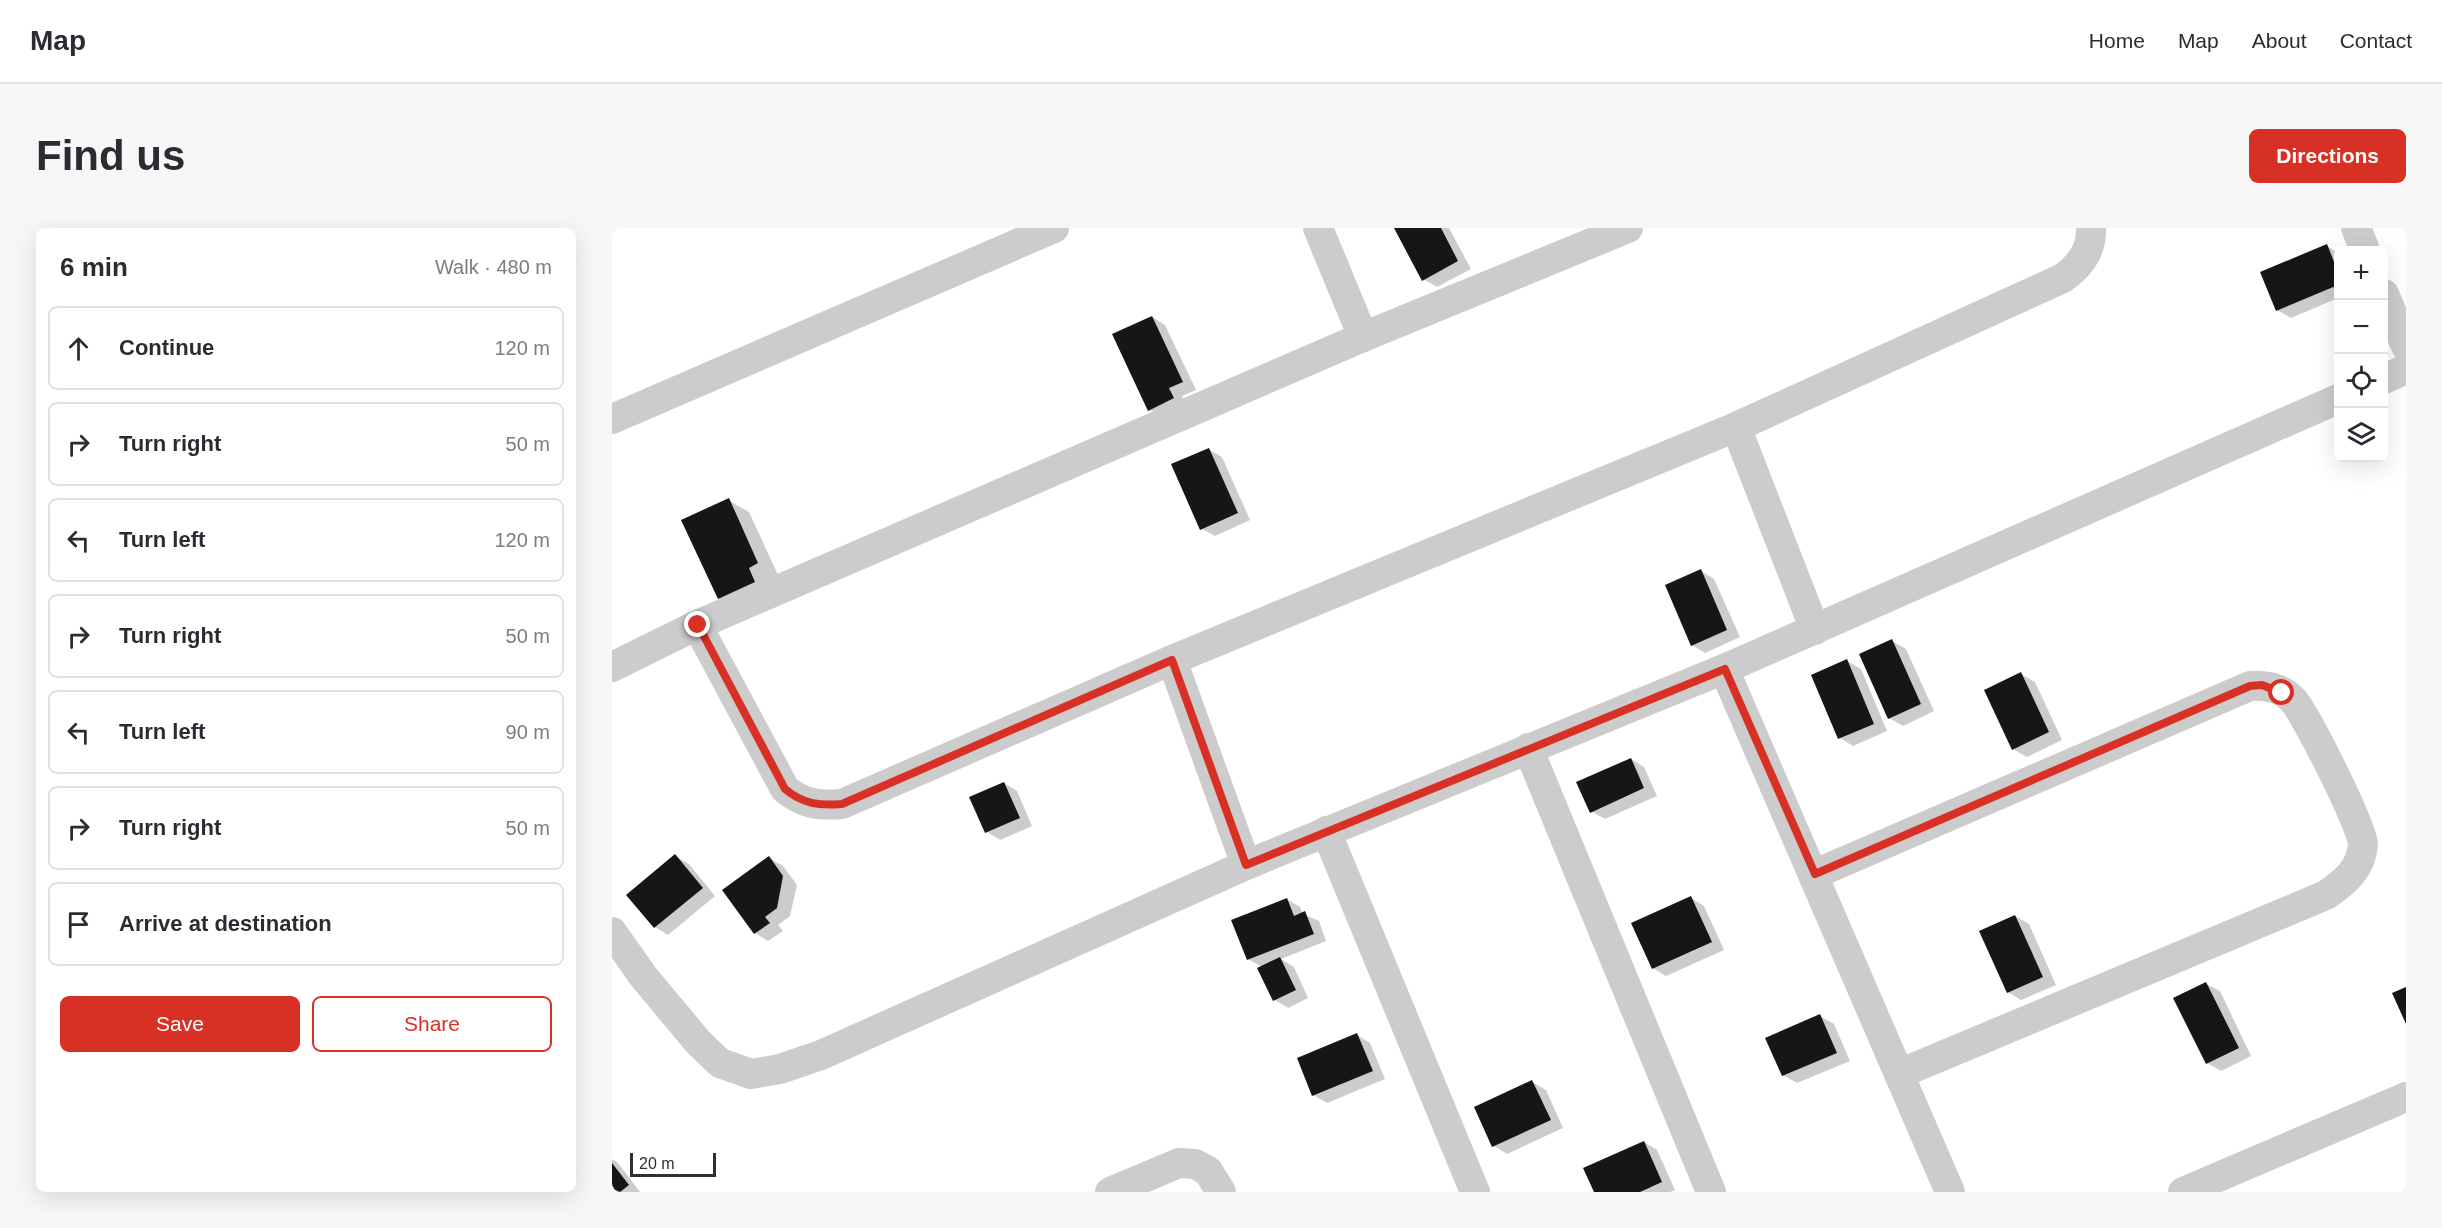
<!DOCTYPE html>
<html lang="en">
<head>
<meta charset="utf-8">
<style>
  :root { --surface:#fff; --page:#f7f7f7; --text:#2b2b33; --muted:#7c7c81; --line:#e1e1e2; --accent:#d93025 }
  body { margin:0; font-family:Helvetica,sans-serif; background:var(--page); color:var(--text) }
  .controls { position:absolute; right:18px; top:18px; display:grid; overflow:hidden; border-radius:9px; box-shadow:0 6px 24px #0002 }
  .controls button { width:54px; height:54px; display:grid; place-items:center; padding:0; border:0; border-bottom:2px solid var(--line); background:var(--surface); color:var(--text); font:30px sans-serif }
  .scale { position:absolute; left:18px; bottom:15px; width:86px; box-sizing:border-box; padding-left:6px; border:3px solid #2f2f2f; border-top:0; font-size:16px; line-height:21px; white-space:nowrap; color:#2f2f2f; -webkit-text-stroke:4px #fff; paint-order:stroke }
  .stop { position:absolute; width:18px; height:18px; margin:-14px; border:4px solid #d93025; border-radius:50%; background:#fff }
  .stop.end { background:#d93025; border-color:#fff; box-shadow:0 2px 6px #0008 }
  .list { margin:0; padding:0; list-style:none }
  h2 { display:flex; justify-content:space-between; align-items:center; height:78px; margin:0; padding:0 24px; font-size:26px }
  h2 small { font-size:20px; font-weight:400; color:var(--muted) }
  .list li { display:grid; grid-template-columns:39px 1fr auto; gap:18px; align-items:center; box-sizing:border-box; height:84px; margin:0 12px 12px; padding:0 12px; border:2px solid var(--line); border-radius:9px }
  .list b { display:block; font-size:22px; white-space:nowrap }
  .list em { font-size:20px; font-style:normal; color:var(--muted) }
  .actions { display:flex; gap:12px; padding:18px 24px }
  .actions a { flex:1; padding:14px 0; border:2px solid var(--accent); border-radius:9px; text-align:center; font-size:21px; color:var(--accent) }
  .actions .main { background:var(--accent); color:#fff }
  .icon { flex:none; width:33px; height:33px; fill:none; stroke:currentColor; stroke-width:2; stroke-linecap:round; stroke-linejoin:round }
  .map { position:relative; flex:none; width:1794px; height:964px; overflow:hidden; border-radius:9px }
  header { display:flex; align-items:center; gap:36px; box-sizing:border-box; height:84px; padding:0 30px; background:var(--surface); border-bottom:2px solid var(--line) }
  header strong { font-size:28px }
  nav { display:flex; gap:33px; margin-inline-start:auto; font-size:21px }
  .intro { display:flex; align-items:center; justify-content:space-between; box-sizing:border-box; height:144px; padding:0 36px }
  h1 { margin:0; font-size:42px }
  .button { padding:15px 27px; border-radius:9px; background:var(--accent); color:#fff; font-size:21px; font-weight:700 }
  main { display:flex; gap:36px; padding:0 36px }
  aside { flex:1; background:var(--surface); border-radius:9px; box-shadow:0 6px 24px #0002 }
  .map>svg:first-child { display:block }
  .shadow { fill:#0003 }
  .building { fill:#161616 }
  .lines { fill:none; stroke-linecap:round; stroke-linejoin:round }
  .minor { stroke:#ccc; stroke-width:30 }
  .route { stroke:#d93025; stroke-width:8 }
</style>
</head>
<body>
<header>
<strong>Map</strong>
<nav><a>Home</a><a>Map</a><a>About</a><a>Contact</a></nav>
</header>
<div class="intro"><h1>Find us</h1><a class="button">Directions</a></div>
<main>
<aside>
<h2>6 min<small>Walk · 480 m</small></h2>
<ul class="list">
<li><svg class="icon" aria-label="ahead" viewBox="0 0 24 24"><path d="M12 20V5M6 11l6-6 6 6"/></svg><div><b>Continue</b></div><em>120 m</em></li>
<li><svg class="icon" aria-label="right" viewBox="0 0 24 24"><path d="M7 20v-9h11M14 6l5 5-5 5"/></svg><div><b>Turn right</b></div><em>50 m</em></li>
<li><svg class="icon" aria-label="left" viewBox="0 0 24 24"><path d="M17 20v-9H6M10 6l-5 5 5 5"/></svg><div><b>Turn left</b></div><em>120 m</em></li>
<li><svg class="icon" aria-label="right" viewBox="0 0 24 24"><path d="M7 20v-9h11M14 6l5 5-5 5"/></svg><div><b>Turn right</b></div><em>50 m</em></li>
<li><svg class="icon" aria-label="left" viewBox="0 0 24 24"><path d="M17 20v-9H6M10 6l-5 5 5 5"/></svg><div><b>Turn left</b></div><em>90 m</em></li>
<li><svg class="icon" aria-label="right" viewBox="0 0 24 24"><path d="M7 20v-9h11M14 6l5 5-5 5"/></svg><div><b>Turn right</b></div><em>50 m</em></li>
<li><svg class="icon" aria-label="arrive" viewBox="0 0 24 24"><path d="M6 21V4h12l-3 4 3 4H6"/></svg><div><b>Arrive at destination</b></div></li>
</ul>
<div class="actions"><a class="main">Save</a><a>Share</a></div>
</aside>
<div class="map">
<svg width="1794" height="964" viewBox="0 0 1794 964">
  <rect width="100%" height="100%" fill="#fff"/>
  <g class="shadow">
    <polygon points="783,0 837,0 859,41 825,59 811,51"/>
    <polygon points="1715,18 1726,25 1726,70 1679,90 1665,82"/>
    <polygon points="540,89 553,97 584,162 570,168 575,178 551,189 538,182"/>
    <polygon points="596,221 610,229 638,292 603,308 589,300"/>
    <polygon points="116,272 137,284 166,347 127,382 107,370"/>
    <polygon points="1089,343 1102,351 1128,409 1093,425 1080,417"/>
    <polygon points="1280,413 1294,421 1322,483 1291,498 1277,490"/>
    <polygon points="1235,433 1249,441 1275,503 1241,518 1228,510"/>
    <polygon points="1409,446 1423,454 1450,512 1415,529 1401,521"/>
    <polygon points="1019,531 1032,539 1045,568 993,591 979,583"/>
    <polygon points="392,555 405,563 420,598 388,612 375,604"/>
    <polygon points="63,628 77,636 103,668 56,707 43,699"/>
    <polygon points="157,630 171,638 185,657 178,688 166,697 171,703 156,713 143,705"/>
    <polygon points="1079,670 1092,678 1112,722 1054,748 1041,740"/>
    <polygon points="675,671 688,679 691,686 707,693 714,713 669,731 682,739 696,770 676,780 663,772 650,739 636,731"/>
    <polygon points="1403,688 1417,696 1444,757 1409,772 1396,764"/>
    <polygon points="1594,756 1608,763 1639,828 1609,843 1595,835"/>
    <polygon points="1208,788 1222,796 1238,833 1185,855 1171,847"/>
    <polygon points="745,807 758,815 773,851 715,875 701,867"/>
    <polygon points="920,854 934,862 951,900 895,926 882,918"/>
    <polygon points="1032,914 1045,922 1063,962 1058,964 983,964"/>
    <polygon points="0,931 6,935 28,964 0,964"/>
  </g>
  <g class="building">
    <polygon points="782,0 829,0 846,33 810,53"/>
    <polygon points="1715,16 1726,44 1726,57 1664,83 1648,44"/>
    <polygon points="540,88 571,154 557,160 562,170 536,183 500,106"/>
    <polygon points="597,220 626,285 588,302 559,236"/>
    <polygon points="117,270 146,335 137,340 143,354 106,371 69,292"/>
    <polygon points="1089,341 1115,402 1079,418 1053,357"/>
    <polygon points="1280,411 1309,476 1276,491 1247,426"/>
    <polygon points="1235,431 1262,496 1226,511 1199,447"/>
    <polygon points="1409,444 1437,504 1400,522 1372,462"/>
    <polygon points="1019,530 1032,560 978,585 964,554"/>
    <polygon points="392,554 408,590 373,605 357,569"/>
    <polygon points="63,626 91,660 42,700 14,667"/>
    <polygon points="157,628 171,648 165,680 153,689 158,695 142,706 110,662"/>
    <polygon points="1079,668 1100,714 1040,741 1019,695"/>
    <polygon points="675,670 682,688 693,683 702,706 635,732 619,692"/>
    <polygon points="1403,687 1431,749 1395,765 1367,703"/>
    <polygon points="668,729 684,762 661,773 645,740"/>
    <polygon points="1594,754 1627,820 1594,836 1561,770"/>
    <polygon points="1794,759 1794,796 1780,765"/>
    <polygon points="1208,786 1225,825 1170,848 1153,810"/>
    <polygon points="745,805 761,843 700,868 685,830"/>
    <polygon points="920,852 939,892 880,919 862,879"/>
    <polygon points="1032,913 1050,954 1028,964 982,964 971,940"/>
    <polygon points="0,935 17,957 8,964 0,964"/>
  </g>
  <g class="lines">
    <g class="minor">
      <polyline points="706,0 751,109"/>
      <polyline points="1744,0 1753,22"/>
      <polyline points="1772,66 1794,118"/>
      <polyline points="1772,151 1794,141"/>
      <polyline points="0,191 442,0"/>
      <polyline points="1124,199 1203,402"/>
      <path d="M85,397L173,561C191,576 207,578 230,576L560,432L1124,199L1451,50C1468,38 1480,22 1479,0"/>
      <polyline points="560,432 634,637"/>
      <polyline points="0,439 85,397 751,109 1016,0"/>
      <polyline points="1112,441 1338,964"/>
      <polyline points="916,520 1099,964"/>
      <polyline points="714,603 863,964"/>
      <path d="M1203,646L1638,458C1653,457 1670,460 1681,472C1693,485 1752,601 1751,617C1749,641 1733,654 1714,667L1287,846"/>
      <polyline points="0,704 31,748 86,814 108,835 139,846 168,841 209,827 634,637 1112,441 1726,171"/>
      <polyline points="498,964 567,935 583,936 596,943 609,964"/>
      <polyline points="1571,964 1794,869"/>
    </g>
  </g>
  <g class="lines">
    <path class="route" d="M86,397L173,561C191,576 207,578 230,576L560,432L634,637L1113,441L1203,646L1638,458L1650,457L1670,465"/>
  </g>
</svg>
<div class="controls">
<button>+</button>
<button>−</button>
<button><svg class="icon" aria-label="locate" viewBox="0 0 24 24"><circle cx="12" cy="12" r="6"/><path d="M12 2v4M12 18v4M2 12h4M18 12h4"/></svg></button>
<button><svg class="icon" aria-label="layers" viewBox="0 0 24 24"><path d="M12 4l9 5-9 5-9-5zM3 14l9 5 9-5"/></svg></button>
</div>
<div class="scale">20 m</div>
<div class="stop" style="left:1670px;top:465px"></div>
<div class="stop end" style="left:86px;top:397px"></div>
</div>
</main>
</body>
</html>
